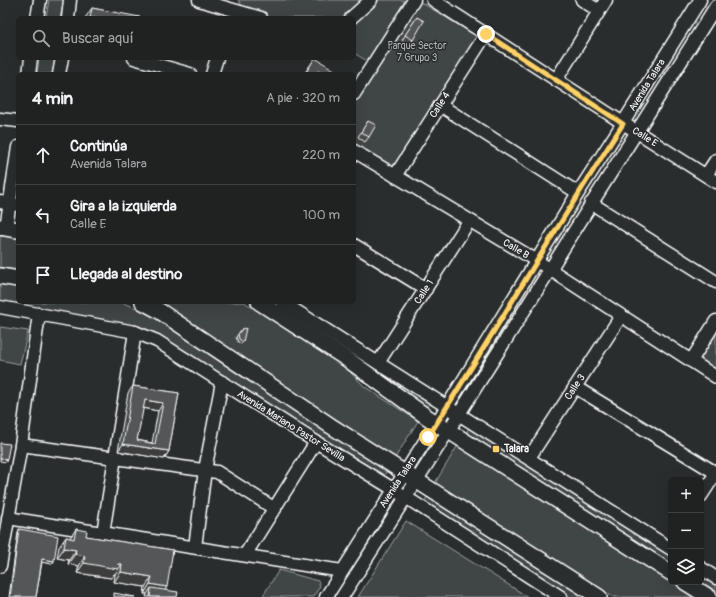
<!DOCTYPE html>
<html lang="es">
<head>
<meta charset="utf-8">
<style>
  :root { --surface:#202222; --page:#282a2a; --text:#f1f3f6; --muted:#a2a4a5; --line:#3d3f40 }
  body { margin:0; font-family:Pangolin,sans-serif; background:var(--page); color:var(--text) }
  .controls { position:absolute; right:12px; bottom:12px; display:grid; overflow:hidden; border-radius:6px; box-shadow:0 4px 16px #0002 }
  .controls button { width:36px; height:36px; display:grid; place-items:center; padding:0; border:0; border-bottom:1px solid var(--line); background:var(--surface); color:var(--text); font:20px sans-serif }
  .stop { position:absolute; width:12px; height:12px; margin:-9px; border:3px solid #ffd166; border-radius:50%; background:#fff }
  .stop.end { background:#ffd166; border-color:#fff; box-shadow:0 1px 4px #0008 }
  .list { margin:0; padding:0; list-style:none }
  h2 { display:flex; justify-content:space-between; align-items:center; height:52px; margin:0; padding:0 16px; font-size:17px }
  h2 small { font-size:13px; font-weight:400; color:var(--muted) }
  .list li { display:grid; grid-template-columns:26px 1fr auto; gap:12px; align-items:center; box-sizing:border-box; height:60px; padding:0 16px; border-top:1px solid var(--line) }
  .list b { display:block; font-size:15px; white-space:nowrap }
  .list p { margin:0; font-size:13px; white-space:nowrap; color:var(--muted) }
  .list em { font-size:13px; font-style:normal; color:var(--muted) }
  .icon { flex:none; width:22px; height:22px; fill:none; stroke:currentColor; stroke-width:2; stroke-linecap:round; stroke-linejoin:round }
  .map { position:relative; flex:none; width:716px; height:597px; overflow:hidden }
  .search { position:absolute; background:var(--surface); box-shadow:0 4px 16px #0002; left:16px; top:16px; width:340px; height:44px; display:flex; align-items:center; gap:10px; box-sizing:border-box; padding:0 14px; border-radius:6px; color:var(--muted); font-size:15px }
  .panel { position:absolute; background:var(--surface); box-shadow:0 4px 16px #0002; left:16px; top:72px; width:340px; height:232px; border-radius:6px }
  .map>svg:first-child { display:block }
  .green { fill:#414445; stroke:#a0a2a2 }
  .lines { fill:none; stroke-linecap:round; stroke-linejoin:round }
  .minor-casing { stroke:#fff; stroke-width:15 }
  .major-casing { stroke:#fff; stroke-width:18 }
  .minor { stroke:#2a2d2e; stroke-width:12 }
  .major { stroke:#2a2d2e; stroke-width:15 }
  .wall { fill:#494b4c; stroke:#fff; fill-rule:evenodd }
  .shaded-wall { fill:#3c3d3e; stroke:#fff }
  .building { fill:#555758; stroke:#fff; fill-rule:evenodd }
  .route { stroke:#ffd166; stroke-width:5 }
  .poi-dot { fill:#ffd166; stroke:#2a2d2e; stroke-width:1.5 }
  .labels { text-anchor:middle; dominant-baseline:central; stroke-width:3; stroke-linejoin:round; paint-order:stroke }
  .park-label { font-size:10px; fill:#b3b4b5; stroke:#2a2d2e }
  .street-label { font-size:10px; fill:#fff; stroke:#2a2d2e }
  .poi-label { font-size:10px; font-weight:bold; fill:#fff; stroke:#2a2d2e; text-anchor:start }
</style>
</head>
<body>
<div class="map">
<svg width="716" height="597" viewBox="0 0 716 597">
  <rect width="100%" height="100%" fill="#2a2d2e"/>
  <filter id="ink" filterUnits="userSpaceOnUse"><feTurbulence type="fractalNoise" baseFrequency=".025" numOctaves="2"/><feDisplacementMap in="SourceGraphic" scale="8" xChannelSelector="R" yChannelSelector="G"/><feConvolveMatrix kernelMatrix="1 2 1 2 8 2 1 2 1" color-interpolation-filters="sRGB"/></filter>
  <g filter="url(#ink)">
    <g class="green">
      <polygon points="49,0 64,0 60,18 46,18"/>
      <polygon points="238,0 417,0 480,38 394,168 354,144 354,100 375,66 354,53 354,18 251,18"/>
      <polygon points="39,58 55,58 52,74 37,74"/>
      <polygon points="0,236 18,238 18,270 0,267"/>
      <polygon points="0,279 18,282 18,302 120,302 142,310 158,318 388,469 382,479 213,370 98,320 0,301"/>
      <polygon points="155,302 244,302 340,362 365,387 418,421 395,458 173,312"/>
      <polygon points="0,327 28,331 20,364 0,360"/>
      <polygon points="716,330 716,371 697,359"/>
      <polygon points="320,333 430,402 425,410"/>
      <polygon points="470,426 671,555 671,565 465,435"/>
      <polygon points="458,445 695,597 613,597 435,483"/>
      <polygon points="429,494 591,597 569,597 422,505"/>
      <polygon points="406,521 528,597 358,597"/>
      <polygon points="279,570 318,581 320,586 313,597 262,597"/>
      <polygon points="701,574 716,584 716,594 698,582 701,582"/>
    </g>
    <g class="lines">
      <g class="minor-casing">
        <g id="minor">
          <polyline points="199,0 261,18"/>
          <polyline points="433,0 623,123 716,182"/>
          <polyline points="582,0 599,11"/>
          <polyline points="37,18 40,0"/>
          <polyline points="68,18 70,0"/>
          <polyline points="351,18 371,0"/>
          <polyline points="134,58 190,74"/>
          <polyline points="29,74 31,58"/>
          <polyline points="59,74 62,58"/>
          <polyline points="212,74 217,58"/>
          <polyline points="556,80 606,0"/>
          <polyline points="354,94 414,0"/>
          <polyline points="440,105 578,193"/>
          <polyline points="0,119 18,121"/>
          <polyline points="354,151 537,261 716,377"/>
          <polyline points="706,175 716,160"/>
          <polyline points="395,176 486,34"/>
          <polyline points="0,202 18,205"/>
          <polyline points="591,203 716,282"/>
          <polyline points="6,228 18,147"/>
          <polyline points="354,245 426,289"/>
          <polyline points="282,302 671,549"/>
          <polyline points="0,307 135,332 157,341 316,442 393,489 561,597"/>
          <polyline points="691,361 716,321"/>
          <polyline points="378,363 469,221"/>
          <polyline points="575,387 716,473"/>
          <polyline points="21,445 217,472 275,509"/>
          <polyline points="529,458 621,316"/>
          <polyline points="701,496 716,473"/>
          <polyline points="8,518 342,571"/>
          <polyline points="103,533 135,332"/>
          <polyline points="195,547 205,470 222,382"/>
          <polyline points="245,555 316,442"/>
          <polyline points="0,566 21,445 39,314"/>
          <polyline points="701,568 716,578"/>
          <polyline points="326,597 453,397 578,193 623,123 700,0"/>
          <polyline points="342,597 459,414 716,6"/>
        </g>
      </g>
      <g class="major-casing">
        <g id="major">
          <polyline points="0,227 18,230"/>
          <polyline points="0,276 18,279"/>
          <polyline points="143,302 158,310 331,426 599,597"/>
          <polyline points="259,302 347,359 427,417 671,573"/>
          <polyline points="685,582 709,597"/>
        </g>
      </g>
      <use href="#minor" class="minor"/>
      <use href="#major" class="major"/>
    </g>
    <g class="wall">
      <polygon points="92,8 140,18 85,18"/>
      <polygon points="417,17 413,40 409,45 402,40"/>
      <polygon points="315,58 335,74 304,74"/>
      <polygon points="368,121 369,137 365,142 358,137"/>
      <polygon points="242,329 243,342 241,344 238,342 236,337"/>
      <path d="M133,386L179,393L169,451L164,459L118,451L128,393ZM143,408L158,411L152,443L137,440Z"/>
      <polygon points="19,529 54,561 52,564 42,562 36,597 9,597 18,532"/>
      <polygon points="76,529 86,536 173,550 165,590 177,597 146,597 147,594 144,594 145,587 114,582 115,574 114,574 111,578 77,573 79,566 68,564 69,560 57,558 59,547 66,537 70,538"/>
    </g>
    <g class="shaded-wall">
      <polygon points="145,400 163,403 158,411 139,407"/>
      <polygon points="123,444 169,451 164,459 118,451"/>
      <polygon points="0,458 7,459 6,462 0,461"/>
      <polygon points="64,548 76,550 69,560 57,558"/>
      <polygon points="75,554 85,556 79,566 68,564"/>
      <polygon points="42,559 54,561 52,564 41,562"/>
      <polygon points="84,563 118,564 122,564 115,574 114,574 111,578 77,573"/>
      <polygon points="121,572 152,577 145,587 114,582"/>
      <polygon points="150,584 167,587 161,596 151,588 147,594 144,594"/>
    </g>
    <g class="building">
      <polygon points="92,8 140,17 140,18 90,18"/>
      <polygon points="417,17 424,21 413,40 405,35"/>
      <polygon points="315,58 336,71 335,74 323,74 318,71 316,74 305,74"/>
      <polygon points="368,121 376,125 369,137 361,132"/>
      <polygon points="246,328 243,342 239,339 238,334 242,329"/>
      <path d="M133,386L179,393L169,451L123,444ZM145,400L163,403L155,444L137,440Z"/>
      <polygon points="0,443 10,444 7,459 0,458"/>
      <polygon points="19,529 58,536 54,561 42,559 36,597 10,597"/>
      <polygon points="76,529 87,531 86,536 173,550 167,587 150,584 152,577 121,572 122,564 118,564 117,569 84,563 85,556 75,554 76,550 64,548 66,537 74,539"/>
      <polygon points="151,588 178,592 177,597 150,597"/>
      <polygon points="114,593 135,597 114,597"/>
    </g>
  </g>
  <g class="lines" filter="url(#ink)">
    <path class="route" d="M428,437C494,333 556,227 623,124L486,34"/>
  </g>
  <rect class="poi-dot" x="492" y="445" width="8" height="8" rx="2"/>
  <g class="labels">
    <g class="park-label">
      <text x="417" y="46">Parque Sector<tspan x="417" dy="12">7 Grupo 3</tspan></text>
    </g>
    <g class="street-label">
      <text transform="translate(647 85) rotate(-58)">Avenida Talara</text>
      <text transform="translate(440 105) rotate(-57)">Calle 4</text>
      <text transform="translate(645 137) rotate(32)">Calle E</text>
      <text transform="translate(516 249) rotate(31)">Calle B</text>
      <text transform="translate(424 292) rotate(-57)">Calle 1</text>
      <text transform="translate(575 387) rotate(-57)">Calle 3</text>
      <text transform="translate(291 426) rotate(32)">Avenida Mariano Pastor Sevilla</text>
      <text transform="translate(398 482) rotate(-57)">Avenida Talara</text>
    </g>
    <g class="poi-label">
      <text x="504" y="449">Talara</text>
    </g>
  </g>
</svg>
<div class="controls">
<button>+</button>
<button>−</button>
<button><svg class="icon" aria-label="layers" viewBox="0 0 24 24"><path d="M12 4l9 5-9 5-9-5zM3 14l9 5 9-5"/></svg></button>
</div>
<div class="stop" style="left:428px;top:437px"></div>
<div class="stop end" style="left:486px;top:34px"></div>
<div class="search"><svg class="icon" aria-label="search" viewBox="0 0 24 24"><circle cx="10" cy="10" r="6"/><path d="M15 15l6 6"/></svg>Buscar aquí</div>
<section class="panel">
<h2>4 min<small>A pie · 320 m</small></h2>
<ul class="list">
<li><svg class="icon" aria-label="ahead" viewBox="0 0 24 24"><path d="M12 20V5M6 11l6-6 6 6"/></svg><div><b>Continúa</b><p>Avenida Talara</p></div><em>220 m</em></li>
<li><svg class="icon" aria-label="left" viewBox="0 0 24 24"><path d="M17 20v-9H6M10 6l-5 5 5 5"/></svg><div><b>Gira a la izquierda</b><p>Calle E</p></div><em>100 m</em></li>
<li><svg class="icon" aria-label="arrive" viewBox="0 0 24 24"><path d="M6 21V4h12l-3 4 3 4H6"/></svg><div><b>Llegada al destino</b></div></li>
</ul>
</section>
</div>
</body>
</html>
